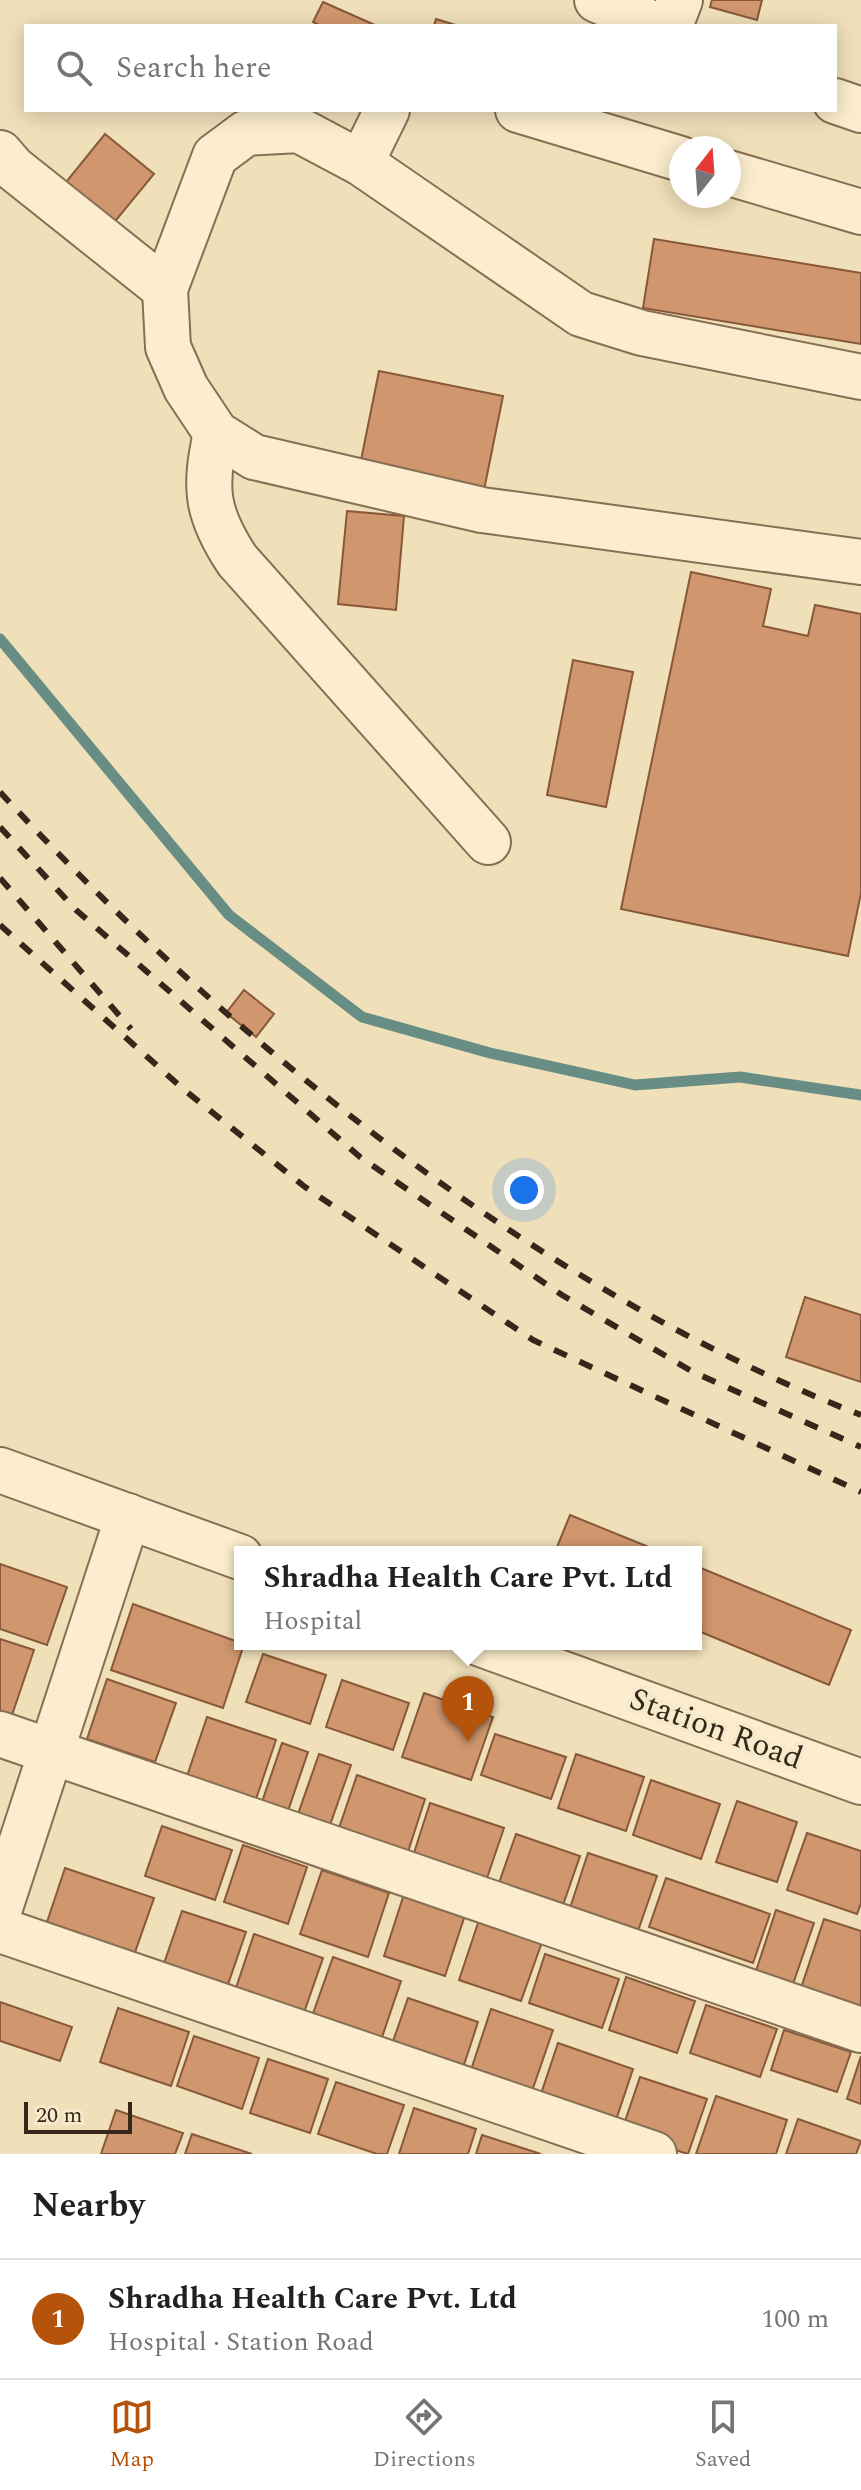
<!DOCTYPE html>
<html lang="en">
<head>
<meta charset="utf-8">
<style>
  :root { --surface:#fff; --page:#f2f2f2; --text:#202124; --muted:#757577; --line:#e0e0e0; --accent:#b45309 }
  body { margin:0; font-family:Spectral,serif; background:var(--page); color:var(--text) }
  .compass { position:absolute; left:669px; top:136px; width:72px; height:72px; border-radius:50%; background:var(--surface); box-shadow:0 4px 20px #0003; rotate:17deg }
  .scale { position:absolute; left:24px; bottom:20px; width:108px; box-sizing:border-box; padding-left:8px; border:4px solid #35271a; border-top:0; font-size:22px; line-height:28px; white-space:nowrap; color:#35271a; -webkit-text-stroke:6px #f7eaca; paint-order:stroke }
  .you { position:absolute; left:524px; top:1190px; width:28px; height:28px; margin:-20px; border:6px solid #fff; border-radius:50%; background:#1a73e8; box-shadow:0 0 0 12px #1a73e833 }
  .badge { display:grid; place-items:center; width:52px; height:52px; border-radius:50%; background:var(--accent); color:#fff; font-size:26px; font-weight:700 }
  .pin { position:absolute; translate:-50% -66px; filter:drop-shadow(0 2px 4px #0008) }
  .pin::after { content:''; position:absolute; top:42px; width:28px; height:24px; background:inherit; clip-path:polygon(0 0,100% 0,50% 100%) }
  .popup { position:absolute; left:234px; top:1546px; width:468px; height:104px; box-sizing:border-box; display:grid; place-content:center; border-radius:0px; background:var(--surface); filter:drop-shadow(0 2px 6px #0005); font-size:26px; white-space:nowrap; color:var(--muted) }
  .popup b { font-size:30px; color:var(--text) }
  .popup::after { content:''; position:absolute; left:50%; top:100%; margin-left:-16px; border:16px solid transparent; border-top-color:var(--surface) }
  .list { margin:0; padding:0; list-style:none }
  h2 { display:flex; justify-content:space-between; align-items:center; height:104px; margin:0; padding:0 32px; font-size:34px }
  h2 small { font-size:26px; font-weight:400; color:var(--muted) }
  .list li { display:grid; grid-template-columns:52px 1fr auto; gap:24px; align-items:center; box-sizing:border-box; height:120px; padding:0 32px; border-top:2px solid var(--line) }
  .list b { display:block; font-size:30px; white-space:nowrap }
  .list p { margin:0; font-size:26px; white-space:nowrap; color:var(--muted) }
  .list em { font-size:26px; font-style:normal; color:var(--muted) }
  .icon { flex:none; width:44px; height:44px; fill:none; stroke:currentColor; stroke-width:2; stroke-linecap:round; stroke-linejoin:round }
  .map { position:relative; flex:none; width:861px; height:2154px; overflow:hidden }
  .search { position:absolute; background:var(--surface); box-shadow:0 4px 20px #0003; left:24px; right:24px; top:24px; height:88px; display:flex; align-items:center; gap:20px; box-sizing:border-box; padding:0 28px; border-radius:0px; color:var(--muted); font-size:30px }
  .sheet { height:224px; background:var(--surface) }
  nav { display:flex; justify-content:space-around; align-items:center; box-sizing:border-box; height:112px; border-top:2px solid var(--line); background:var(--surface); font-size:22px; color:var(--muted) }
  nav a { display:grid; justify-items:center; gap:4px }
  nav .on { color:var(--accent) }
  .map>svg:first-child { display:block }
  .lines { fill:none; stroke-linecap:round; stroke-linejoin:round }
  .stream { stroke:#678d84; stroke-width:11 }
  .building { fill:#d0976e; stroke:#875839; stroke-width:2 }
  .minor-casing { stroke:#876f54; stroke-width:48 }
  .minor { stroke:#fbedcd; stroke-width:44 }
  .rail { stroke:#35271a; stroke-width:6; stroke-dasharray:14 14; stroke-linecap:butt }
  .labels { text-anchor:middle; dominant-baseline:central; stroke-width:8; stroke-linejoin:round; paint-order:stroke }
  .street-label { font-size:32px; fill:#35271a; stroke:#f7eaca }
</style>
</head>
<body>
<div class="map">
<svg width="861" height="2154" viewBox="0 0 861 2154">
  <rect width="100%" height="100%" fill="#f0e0ba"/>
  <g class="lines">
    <polyline class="stream" points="0,639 229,915 362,1017 490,1053 635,1085 740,1077 861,1095"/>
  </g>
  <g class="building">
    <polygon points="712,0 762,0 757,20 710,7"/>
    <polygon points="323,2 377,26 321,26 313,22"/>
    <polygon points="436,19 459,26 434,26"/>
    <polygon points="105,134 154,174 107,231 58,192"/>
    <polygon points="654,239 861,273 861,344 643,308"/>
    <polygon points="379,371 503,396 482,500 358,475"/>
    <polygon points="347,511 404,516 396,610 338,604"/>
    <polygon points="691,572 771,589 763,626 808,636 815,605 861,614 861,893 848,956 621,909"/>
    <polygon points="573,660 633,672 606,807 547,795"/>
    <polygon points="244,990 274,1014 256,1037 226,1013"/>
    <polygon points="805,1297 861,1315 861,1382 786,1357"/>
    <polygon points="570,1515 661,1552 555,1552"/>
    <polygon points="0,1564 67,1587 47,1645 0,1629"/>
    <polygon points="696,1566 851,1630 829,1685 696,1630"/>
    <polygon points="133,1604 244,1644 223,1708 111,1670"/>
    <polygon points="0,1639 34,1650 9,1724 0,1721"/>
    <polygon points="263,1654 326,1675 310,1724 246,1702"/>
    <polygon points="107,1679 176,1703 155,1762 87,1739"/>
    <polygon points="342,1680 409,1703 393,1750 326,1727"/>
    <polygon points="424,1693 493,1717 471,1780 402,1757"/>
    <polygon points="207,1717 276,1740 254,1805 185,1782"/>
    <polygon points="495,1734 566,1757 551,1799 481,1775"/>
    <polygon points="282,1743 308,1752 288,1811 262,1802"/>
    <polygon points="319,1754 351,1765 329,1828 297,1817"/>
    <polygon points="576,1754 644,1777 626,1831 558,1808"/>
    <polygon points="357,1775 425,1799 406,1858 337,1834"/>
    <polygon points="651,1780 720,1804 701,1859 633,1835"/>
    <polygon points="737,1801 797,1822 777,1882 716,1862"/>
    <polygon points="430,1803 504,1828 486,1881 413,1856"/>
    <polygon points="162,1826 232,1850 215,1900 145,1876"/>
    <polygon points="807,1833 861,1851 861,1903 857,1914 787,1890"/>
    <polygon points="516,1834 580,1856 563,1905 499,1883"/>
    <polygon points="243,1845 307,1867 288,1924 224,1902"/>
    <polygon points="588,1853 657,1876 638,1931 570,1908"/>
    <polygon points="65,1868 154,1898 133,1958 45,1928"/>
    <polygon points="322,1870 389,1893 368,1957 300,1934"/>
    <polygon points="666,1878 770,1914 753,1963 649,1927"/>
    <polygon points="405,1891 466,1912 445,1976 384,1956"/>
    <polygon points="776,1910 814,1923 793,1984 756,1971"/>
    <polygon points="182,1911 246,1932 224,1996 160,1975"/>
    <polygon points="824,1919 861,1931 861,2009 801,1988"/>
    <polygon points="479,1920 542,1942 521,2001 459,1980"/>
    <polygon points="254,1934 323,1958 300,2024 232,2000"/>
    <polygon points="545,1954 619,1979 602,2028 529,2003"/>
    <polygon points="333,1957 401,1981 378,2049 309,2025"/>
    <polygon points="626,1977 695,2001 677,2053 609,2030"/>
    <polygon points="408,1998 478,2022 461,2074 390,2050"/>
    <polygon points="0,2002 72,2027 60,2061 0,2041"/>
    <polygon points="706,2005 777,2029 760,2077 690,2053"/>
    <polygon points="118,2008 189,2032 171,2086 100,2062"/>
    <polygon points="491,2009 553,2030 530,2097 469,2076"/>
    <polygon points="784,2030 851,2052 837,2092 771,2070"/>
    <polygon points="194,2036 259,2058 242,2109 177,2086"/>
    <polygon points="558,2043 633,2069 616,2120 541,2094"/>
    <polygon points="861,2056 861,2104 847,2099"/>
    <polygon points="268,2059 328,2079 310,2133 250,2113"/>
    <polygon points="640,2077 707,2099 688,2154 621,2133"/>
    <polygon points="336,2082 404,2105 387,2154 377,2154 318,2134"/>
    <polygon points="716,2096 787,2120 776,2154 696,2154"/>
    <polygon points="414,2108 476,2129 468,2154 399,2154"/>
    <polygon points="116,2110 183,2133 175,2154 101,2154"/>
    <polygon points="798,2119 861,2141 856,2154 786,2154"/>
    <polygon points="192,2134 252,2154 185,2154"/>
    <polygon points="482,2135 541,2154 476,2154"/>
  </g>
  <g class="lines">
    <g class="minor-casing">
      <g id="minor">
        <polyline points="597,0 658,26"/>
        <polyline points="670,26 680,0"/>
        <polyline points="835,101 861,110"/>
        <polyline points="518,110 681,159"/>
        <polyline points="0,153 13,168 165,289"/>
        <polyline points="361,163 387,110"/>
        <polyline points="729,173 861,212"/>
        <polyline points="861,377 642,333 581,314 361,163 299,130 246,133 215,156 165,289 168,347 186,388 216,433 254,457 482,510 861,562"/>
        <path d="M216,433C204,488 206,513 237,560L488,842"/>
        <polyline points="0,1470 240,1557"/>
        <polyline points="481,1644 861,1782"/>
        <polyline points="0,1734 861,2030"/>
        <polyline points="0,1908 128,1516"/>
        <polyline points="0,1930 654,2154"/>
      </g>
    </g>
    <use href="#minor" class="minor"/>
    <g class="rail">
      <path d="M0,792C232,1044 539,1290 861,1415"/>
      <polyline points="0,827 76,910 360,1157 562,1295 693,1372 861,1447"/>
      <polyline points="0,878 131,1029"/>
      <polyline points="0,925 182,1088 305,1187 533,1340 861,1492"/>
    </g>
  </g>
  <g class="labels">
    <g class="street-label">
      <text transform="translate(716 1729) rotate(20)">Station Road</text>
    </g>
  </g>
</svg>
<svg class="compass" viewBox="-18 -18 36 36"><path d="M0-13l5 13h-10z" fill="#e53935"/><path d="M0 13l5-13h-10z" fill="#757577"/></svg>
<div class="scale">20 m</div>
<div class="you"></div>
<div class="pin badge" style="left:468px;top:1742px">1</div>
<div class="popup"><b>Shradha Health Care Pvt. Ltd</b>Hospital</div>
<div class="search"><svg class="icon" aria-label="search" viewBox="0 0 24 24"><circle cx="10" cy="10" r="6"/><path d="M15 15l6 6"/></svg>Search here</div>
</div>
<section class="sheet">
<h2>Nearby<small></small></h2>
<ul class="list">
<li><span class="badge">1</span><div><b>Shradha Health Care Pvt. Ltd</b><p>Hospital · Station Road</p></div><em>100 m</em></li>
</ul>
</section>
<nav>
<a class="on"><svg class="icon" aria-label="map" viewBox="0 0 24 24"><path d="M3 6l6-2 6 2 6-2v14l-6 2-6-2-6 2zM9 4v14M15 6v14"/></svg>Map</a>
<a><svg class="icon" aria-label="directions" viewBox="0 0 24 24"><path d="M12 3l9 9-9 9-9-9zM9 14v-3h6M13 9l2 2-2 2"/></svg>Directions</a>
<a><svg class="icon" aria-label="saved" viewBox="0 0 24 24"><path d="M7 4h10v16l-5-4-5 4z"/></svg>Saved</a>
</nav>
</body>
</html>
